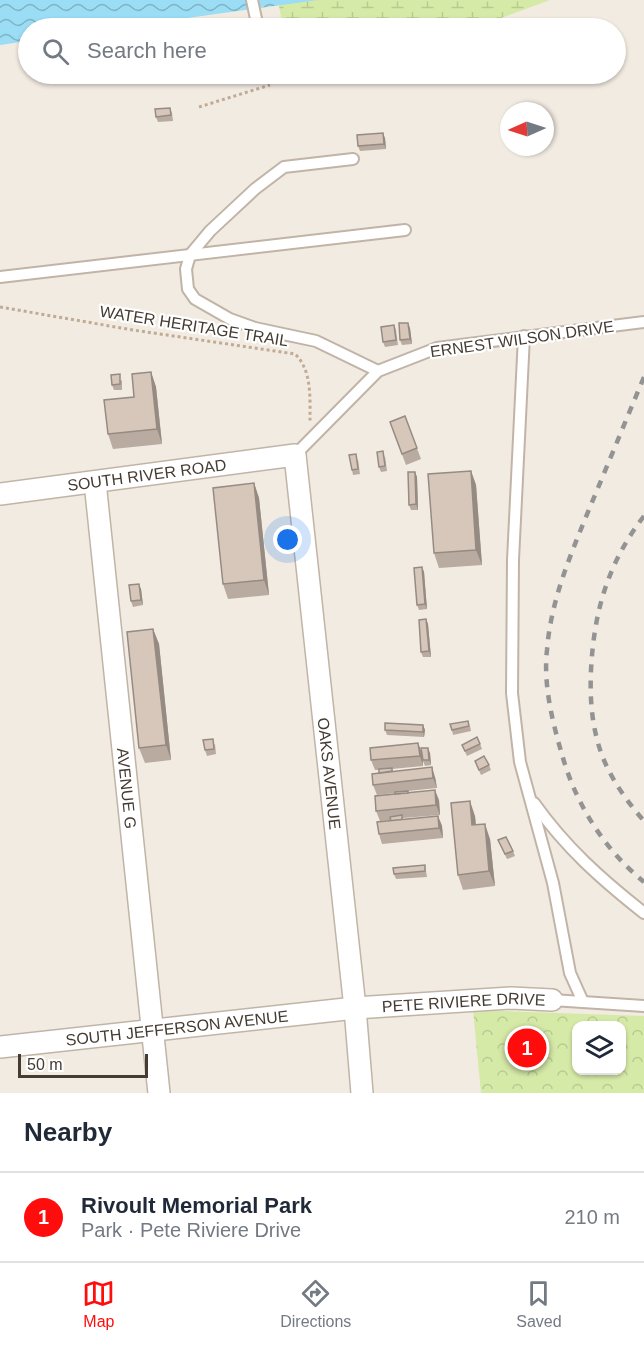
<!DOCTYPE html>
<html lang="en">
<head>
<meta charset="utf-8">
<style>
  :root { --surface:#fff; --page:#f2f2f3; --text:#1f2937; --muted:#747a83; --line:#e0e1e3; --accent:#ff0d0d }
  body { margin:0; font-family:Helvetica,sans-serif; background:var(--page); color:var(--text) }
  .controls { position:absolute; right:18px; bottom:18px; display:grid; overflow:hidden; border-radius:12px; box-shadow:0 2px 4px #0004 }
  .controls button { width:54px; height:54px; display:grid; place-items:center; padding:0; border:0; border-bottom:2px solid var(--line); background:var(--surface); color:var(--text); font:30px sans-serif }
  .compass { position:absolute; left:500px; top:102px; width:54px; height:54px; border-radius:50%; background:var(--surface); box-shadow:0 2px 4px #0004; rotate:267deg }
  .scale { position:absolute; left:18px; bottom:15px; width:130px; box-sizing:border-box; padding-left:6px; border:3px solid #443b32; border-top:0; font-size:16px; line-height:21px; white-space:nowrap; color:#443b32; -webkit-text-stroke:4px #fff; paint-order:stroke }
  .you { position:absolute; left:288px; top:540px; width:21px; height:21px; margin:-15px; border:4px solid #fff; border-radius:50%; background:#1a73e8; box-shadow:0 0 0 9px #1a73e833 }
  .badge { display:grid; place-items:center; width:39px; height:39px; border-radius:50%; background:var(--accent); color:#fff; font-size:20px; font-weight:700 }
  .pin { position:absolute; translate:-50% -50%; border:3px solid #fff; box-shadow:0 2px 6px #0006 }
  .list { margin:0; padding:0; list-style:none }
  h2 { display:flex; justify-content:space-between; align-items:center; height:78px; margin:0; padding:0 24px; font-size:26px }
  h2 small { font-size:20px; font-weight:400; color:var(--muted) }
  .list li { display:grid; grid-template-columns:39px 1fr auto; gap:18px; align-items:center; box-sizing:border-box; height:90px; padding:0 24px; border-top:2px solid var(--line) }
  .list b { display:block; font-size:22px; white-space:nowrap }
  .list p { margin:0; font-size:20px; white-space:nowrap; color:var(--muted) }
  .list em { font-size:20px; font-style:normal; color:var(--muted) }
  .icon { flex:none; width:33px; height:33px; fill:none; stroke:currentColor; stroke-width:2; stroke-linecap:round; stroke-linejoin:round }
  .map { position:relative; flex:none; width:644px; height:1093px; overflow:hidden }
  .search { position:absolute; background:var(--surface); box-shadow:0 2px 4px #0004; left:18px; right:18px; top:18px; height:66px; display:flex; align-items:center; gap:15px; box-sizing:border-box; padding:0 21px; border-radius:33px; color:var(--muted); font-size:22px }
  .sheet { height:168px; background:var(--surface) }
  nav { display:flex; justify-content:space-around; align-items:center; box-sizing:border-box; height:84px; border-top:2px solid var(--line); background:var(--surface); font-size:16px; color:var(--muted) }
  nav a { display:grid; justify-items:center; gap:3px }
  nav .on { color:var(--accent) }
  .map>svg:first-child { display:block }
  .wetland { fill:url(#wetland-marsh) }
  .park { fill:url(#park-crowns); fill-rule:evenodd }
  .water { fill:url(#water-waves) }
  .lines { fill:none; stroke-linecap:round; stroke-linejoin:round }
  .lane-casing { stroke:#c1b4a7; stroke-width:14 }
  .street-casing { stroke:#c1b4a7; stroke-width:24 }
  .path { stroke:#c1ab95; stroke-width:3; stroke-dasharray:3 3; stroke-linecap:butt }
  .lane { stroke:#fff; stroke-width:10 }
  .street { stroke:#fff; stroke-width:21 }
  .rail { stroke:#939393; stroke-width:4.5; stroke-dasharray:8 8; stroke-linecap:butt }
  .wall { fill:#b9aba0 }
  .shaded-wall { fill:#968b82 }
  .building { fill:#d7c7ba; stroke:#968b82; stroke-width:1.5 }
  .labels { text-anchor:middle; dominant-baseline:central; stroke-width:4.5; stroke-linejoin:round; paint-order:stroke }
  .street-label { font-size:16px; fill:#443b32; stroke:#fff }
</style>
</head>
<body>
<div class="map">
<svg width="644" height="1093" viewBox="0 0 644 1093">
  <defs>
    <pattern id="wetland-marsh" width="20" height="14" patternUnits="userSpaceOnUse" patternTransform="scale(1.5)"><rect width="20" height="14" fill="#d6eaa8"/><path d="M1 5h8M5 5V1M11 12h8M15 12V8" fill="none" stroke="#b9ca91"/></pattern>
    <pattern id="park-crowns" width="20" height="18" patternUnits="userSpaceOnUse" patternTransform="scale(1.5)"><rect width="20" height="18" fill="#d6eaa8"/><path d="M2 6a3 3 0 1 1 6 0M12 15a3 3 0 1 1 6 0" fill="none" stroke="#b9ca91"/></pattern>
    <pattern id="water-waves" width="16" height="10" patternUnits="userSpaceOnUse" patternTransform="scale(1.5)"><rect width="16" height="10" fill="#9addf4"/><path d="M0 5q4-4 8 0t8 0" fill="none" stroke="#7fb4c6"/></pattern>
  </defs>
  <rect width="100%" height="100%" fill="#f2ebe2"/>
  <polygon class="wetland" points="278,0 550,0 474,28 283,28"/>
  <path class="park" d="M473,1010L644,1016V1093H481ZM576,1026H622V1070H576Z"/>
  <polygon class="water" points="0,0 318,0 115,28 28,28 28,41 0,45"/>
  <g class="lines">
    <g class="lane-casing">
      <g id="lane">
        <polyline points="252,0 258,28"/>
        <polyline points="353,159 284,167 255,189 210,231 190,255 186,269 188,289 195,299 230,319 255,328 316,341 378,371"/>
        <polyline points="0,277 405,230"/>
        <polyline points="524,336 513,560 512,693 520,762 553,883 570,973 583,1002"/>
        <polyline points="295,455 378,371 437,348 644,322"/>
        <path d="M534,803C566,848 601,879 644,913"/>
        <polyline points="552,1000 644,1006"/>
      </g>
    </g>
    <g class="street-casing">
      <g id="street">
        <path id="s1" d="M95,482L159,1093"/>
        <path id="s2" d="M0,494L295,455L355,1008L362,1093"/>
        <path id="s3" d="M0,1047L355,1008L511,998L552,1000"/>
      </g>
    </g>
    <g class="path">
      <polyline points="199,107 270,85"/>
      <path d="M0,307L133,330L295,354C312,370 310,398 310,421"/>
    </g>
    <use href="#lane" class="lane"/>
    <use href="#street" class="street"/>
    <g class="rail">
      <path d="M644,377C626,420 608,464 590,507C571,554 551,599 547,650C543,686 553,724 563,758C577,806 605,850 644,882"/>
      <path d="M644,516C608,563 594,611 591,670C590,695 591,718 598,743C606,772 624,798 644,821"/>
    </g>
  </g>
  <g class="wall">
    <polygon points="170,108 172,113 173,121 158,122 156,117"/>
    <polygon points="385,138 386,149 360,151 358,146"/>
    <polygon points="394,325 396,330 398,345 385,347 383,342"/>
    <polygon points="410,328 412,344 402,345 400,340"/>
    <polygon points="151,372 156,387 162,444 113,449 108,434 134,397"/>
    <polygon points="122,380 122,390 114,390 112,385"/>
    <polygon points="405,416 421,459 406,465 390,422"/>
    <polygon points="385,456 387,471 381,472 379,467"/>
    <polygon points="358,459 360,474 353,475 352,470"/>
    <polygon points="471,471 476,485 482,565 439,568 434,553"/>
    <polygon points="415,472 417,477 418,510 411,510 409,505"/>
    <polygon points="254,483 259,498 269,595 228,599 223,584"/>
    <polygon points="422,567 424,572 427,609 419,610 417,605"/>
    <polygon points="141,589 143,605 133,607 131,601"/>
    <polygon points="426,619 428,624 431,657 423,657 421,652"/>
    <polygon points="153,629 159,644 171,760 145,763 139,748"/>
    <polygon points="423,725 425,730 424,737 387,735 385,730"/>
    <polygon points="470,726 471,731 453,735 452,730"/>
    <polygon points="418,743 422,753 430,753 431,765 425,766 423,761 423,766 392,769 393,771 435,777 437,788 408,791 408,793 439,800 440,815 403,818 403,820 438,816 442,826 443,838 382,844 379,834 391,821 391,820 380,821 376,811 395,794 395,793 377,795 373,785 379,773 379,770 375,770 371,760"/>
    <polygon points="215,744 216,754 207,756 205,750"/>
    <polygon points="480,744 482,749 467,756 462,745"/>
    <polygon points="475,761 489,765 491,770 481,775"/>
    <polygon points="475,816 476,825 490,839 495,886 463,890 458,875"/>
    <polygon points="498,840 513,851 515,856 507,859"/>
    <polygon points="425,865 427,877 396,879 394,874"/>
  </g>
  <g class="shaded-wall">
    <polygon points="383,133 385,138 386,149 384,144"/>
    <polygon points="408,323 410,328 412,344 410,339"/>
    <polygon points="151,372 156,387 162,444 157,429"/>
    <polygon points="471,471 476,485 482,565 476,550"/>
    <polygon points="415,472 417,477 418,510 416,504"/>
    <polygon points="254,483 259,498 269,595 264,580"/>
    <polygon points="422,567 424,572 427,609 425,604"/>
    <polygon points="139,584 141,589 143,605 141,600"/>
    <polygon points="426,619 428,624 431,657 429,651"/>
    <polygon points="153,629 159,644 171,760 166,745"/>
    <polygon points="423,725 425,730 424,737 423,732"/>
    <polygon points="418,743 422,754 423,766 420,756"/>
    <polygon points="428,748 430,753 431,765 429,760"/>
    <polygon points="432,767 435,777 437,788 433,778"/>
    <polygon points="435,790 439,800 440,815 436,805"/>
    <polygon points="470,801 475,816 477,840 472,825"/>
    <polygon points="438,816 442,826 443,838 439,828"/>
    <polygon points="485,824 490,839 495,886 489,871"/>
  </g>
  <g class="building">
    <polygon points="170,108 171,115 156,117 155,109"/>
    <polygon points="383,133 384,144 358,146 357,135"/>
    <polygon points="399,323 408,323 410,339 400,340"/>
    <polygon points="394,325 396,340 383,342 381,327"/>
    <polygon points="151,372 157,429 108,434 104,400 134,397 132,374"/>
    <polygon points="120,374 120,384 112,385 111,375"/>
    <polygon points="405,416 417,448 402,454 390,422"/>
    <polygon points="383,451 385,466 379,467 377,452"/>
    <polygon points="356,454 358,469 352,470 349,455"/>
    <polygon points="471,471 476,550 434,553 428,474"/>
    <polygon points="408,472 415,472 416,504 409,505"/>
    <polygon points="254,483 264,580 223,584 213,488"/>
    <polygon points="422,567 425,604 417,605 414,568"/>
    <polygon points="139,584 141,600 131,601 129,585"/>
    <polygon points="426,619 429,651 421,652 419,620"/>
    <polygon points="153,629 166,745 139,748 127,632"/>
    <polygon points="468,721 469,726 452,730 450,724"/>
    <polygon points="385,723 423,725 423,732 385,730"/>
    <polygon points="477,737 480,744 465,751 462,745"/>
    <polygon points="213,739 214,749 205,750 203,740"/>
    <polygon points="418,743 420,756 371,760 370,748"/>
    <polygon points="421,748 428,748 429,760 423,760"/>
    <polygon points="484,756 489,765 479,770 475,761"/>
    <polygon points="432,767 433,778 373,785 372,774"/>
    <polygon points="392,768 392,771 379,773 379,769"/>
    <polygon points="435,790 436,805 376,811 375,796"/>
    <polygon points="408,791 408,793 395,794 395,792"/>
    <polygon points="470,801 472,825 485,824 489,871 458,875 451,803"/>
    <polygon points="402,815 402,820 391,821 390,817"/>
    <polygon points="438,816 439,828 379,834 377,822"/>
    <polygon points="506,837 513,851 505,854 498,840"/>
    <polygon points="425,865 425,871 394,874 393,868"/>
  </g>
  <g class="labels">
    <g class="street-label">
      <text transform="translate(194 326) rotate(9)">WATER HERITAGE TRAIL</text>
      <text transform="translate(522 339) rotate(-8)">ERNEST WILSON DRIVE</text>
      <text stroke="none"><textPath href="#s2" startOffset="148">SOUTH RIVER ROAD</textPath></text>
      <text stroke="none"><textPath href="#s2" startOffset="618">OAKS AVENUE</textPath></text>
      <text stroke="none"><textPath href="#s1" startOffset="308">AVENUE G</textPath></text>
      <text stroke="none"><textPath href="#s3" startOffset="466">PETE RIVIERE DRIVE</textPath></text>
      <text stroke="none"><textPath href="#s3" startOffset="178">SOUTH JEFFERSON AVENUE</textPath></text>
    </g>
  </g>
</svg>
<div class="controls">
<button><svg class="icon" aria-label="layers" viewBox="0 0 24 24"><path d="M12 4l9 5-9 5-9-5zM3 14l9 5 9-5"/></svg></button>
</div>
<svg class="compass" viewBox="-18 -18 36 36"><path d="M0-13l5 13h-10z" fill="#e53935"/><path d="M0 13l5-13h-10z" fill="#747a83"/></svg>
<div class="scale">50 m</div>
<div class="you"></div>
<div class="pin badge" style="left:527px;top:1048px">1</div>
<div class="search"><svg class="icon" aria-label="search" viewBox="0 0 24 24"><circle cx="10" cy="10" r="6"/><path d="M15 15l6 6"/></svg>Search here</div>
</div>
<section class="sheet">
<h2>Nearby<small></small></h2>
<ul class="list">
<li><span class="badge">1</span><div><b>Rivoult Memorial Park</b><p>Park · Pete Riviere Drive</p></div><em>210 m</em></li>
</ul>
</section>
<nav>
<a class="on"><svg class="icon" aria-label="map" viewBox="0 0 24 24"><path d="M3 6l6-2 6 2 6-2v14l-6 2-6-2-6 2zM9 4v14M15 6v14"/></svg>Map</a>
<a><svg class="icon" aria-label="directions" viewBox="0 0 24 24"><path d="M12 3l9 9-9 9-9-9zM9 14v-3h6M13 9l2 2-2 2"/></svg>Directions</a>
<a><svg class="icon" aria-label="saved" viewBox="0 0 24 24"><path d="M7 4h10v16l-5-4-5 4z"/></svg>Saved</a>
</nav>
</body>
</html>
